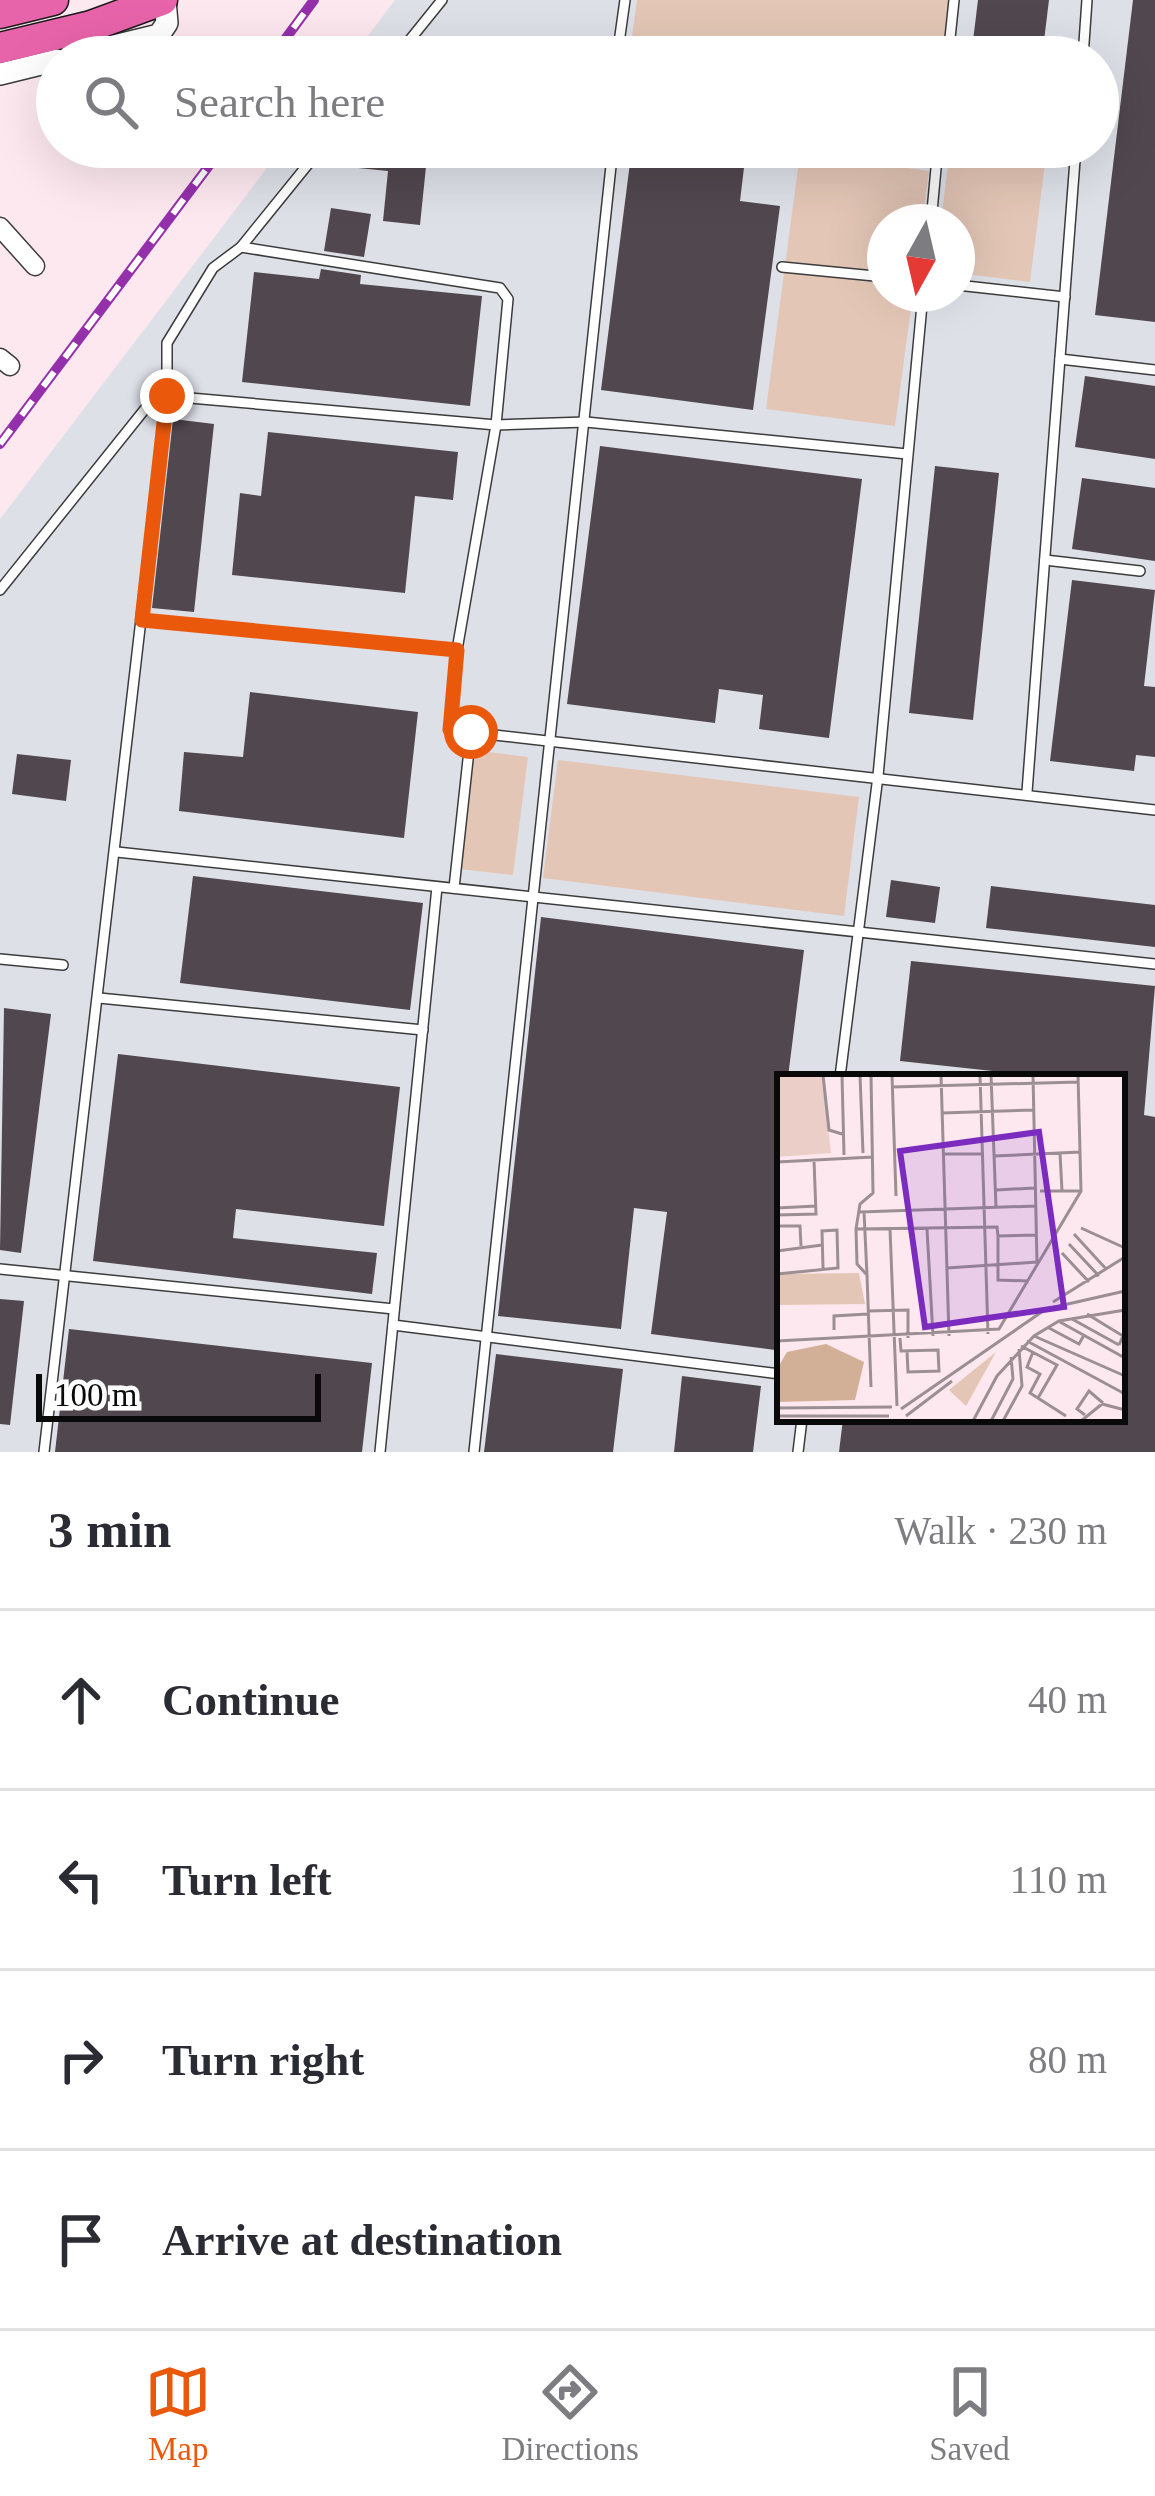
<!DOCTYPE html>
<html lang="en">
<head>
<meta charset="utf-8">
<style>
  :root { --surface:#fff; --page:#f7f7f7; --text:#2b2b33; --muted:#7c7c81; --line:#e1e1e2; --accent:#ea580c }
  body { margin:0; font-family:"Times New Roman",serif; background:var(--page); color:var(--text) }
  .compass { position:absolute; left:867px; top:204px; width:108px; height:108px; border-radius:50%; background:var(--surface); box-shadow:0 12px 48px #0002; rotate:188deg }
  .scale { position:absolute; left:36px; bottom:30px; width:285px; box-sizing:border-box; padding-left:12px; border:6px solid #090909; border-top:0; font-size:33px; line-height:42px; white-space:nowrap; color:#090909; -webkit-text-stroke:9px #fff; paint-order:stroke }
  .stop { position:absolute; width:36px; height:36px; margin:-27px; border:9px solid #ea580c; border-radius:50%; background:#fff }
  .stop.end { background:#ea580c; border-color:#fff; box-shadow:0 3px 12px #0008 }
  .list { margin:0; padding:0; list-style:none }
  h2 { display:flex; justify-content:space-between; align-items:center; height:156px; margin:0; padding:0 48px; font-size:51px }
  h2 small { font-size:39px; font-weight:400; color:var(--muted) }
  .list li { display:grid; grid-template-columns:78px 1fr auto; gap:36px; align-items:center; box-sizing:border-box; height:180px; padding:0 48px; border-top:3px solid var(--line) }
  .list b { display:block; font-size:45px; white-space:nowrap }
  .list em { font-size:39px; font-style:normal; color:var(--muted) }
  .icon { flex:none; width:66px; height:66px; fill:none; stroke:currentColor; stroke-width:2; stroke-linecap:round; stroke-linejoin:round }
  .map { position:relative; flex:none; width:1155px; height:1452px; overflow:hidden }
  .search { position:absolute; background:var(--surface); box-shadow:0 12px 48px #0002; left:36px; right:36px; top:36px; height:132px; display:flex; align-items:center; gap:30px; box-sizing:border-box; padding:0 42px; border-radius:66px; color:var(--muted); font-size:45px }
  .sheet { height:876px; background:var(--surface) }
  nav { display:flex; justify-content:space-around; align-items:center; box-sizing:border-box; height:168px; border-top:3px solid var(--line); background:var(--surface); font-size:33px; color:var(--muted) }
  nav a { display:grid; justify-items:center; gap:6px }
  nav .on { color:var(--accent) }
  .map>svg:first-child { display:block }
  .industrial { fill:#dee0e8; fill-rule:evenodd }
  .green { fill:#e3c6b6 }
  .building { fill:#51474e }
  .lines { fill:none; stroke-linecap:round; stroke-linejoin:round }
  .service-casing { stroke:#3c3c3c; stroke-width:12 }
  .minor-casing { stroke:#3c3c3c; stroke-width:21 }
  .tertiary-casing { stroke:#3c3c3c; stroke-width:24 }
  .trunk-casing { stroke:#1a1a1a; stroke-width:33 }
  .service { stroke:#fff; stroke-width:9 }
  .minor { stroke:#fff; stroke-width:18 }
  .tertiary { stroke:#fff; stroke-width:21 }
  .trunk { stroke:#e864aa; stroke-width:30 }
  .rail-casing { stroke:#9530ab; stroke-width:10 }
  .rail { stroke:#fff; stroke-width:6; stroke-dasharray:18; stroke-linecap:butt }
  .route { stroke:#ea580c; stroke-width:15 }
  .inset-road { fill:none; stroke:#9b8f93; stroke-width:3 }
  .view { fill:#7b2cbf; fill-opacity:0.15; stroke:#7b2cbf; stroke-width:6 }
  .inset-edge { fill:none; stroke:#090909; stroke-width:6 }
</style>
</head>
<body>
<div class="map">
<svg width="1155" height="1452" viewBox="0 0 1155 1452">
  <rect width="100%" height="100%" fill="#fde8ef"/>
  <path class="industrial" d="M395,0H1155V1452H0V519L283,147H1098V57H352ZM885,222H957V294H885ZM780,1077H1122V1419H780Z"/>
  <g class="green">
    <polygon points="637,0 950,0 944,57 781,57 632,36"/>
    <polygon points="950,147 1047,147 1030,282 957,273 957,222 941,222"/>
    <polygon points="800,153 929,171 922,222 885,222 885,294 913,294 895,426 766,409"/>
    <polygon points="474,750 528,757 513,875 459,869"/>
    <polygon points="558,760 859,797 844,916 543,878"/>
  </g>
  <g class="building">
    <polygon points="978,0 1049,0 1042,57 971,57"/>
    <polygon points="1133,0 1155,0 1155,322 1095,315"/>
    <polygon points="340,147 428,147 420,225 383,221 388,171 338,166"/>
    <polygon points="632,147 746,151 740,201 780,206 753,410 601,390"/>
    <polygon points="331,208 371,214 364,257 324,251"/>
    <polygon points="321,269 361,275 360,284 482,296 470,406 242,382 254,272 319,279"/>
    <polygon points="1085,376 1155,386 1155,459 1075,447"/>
    <polygon points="173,419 214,424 194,612 152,608"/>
    <polygon points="268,432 458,452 453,500 415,496 405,593 232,575 240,493 261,496"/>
    <polygon points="600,446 862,479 829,738 759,729 763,695 719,689 715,723 567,704"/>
    <polygon points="935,466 999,473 973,720 909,713"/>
    <polygon points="1082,478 1155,488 1155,561 1072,549"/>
    <polygon points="1072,580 1155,590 1144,686 1155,687 1155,757 1136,755 1134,771 1050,761"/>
    <polygon points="250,692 418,712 404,838 179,811 184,752 243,757"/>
    <polygon points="17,754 71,760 66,801 12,794"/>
    <polygon points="193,876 423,903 410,1010 180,983"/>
    <polygon points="891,880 940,887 935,923 886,917"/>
    <polygon points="991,886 1155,905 1155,947 986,928"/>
    <polygon points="541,917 804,950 788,1077 780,1077 775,1241 780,1241 780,1306 775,1350 651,1334 667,1212 634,1208 621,1329 498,1316"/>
    <polygon points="911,961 1155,986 1144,1115 1155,1117 1155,1452 839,1452 843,1419 1122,1419 1122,1077 1049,1077 900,1061"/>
    <polygon points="4,1008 51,1014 21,1253 0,1250"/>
    <polygon points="118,1054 400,1087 384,1226 236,1209 233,1238 377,1253 372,1294 93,1261"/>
    <polygon points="0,1299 24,1301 10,1425 0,1424"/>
    <polygon points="69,1329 372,1363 362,1452 55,1452"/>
    <polygon points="496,1354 623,1369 613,1452 484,1452"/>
    <polygon points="682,1376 761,1386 753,1452 674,1452"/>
  </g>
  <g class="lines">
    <g class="service-casing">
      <g id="service">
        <polyline points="396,57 442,0"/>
        <polyline points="617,57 625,0"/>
        <polyline points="948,57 954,0"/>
        <polyline points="1083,57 1087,0"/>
        <polyline points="931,222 938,147"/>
        <polyline points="241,247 500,288 508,299 496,425 457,650"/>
        <polyline points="782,267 885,277"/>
        <polyline points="957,285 1065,297"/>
        <polyline points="1060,359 1155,370"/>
        <polyline points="167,396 496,425 586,422 907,454"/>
        <polyline points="1045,560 1140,571"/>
        <polyline points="0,590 169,379"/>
        <polyline points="143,620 457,650 450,730 1155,810"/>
        <polyline points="1027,792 1076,147"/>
        <polyline points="117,852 1155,964"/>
        <polyline points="454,888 471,732"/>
        <polyline points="0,959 63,965"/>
        <polyline points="99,998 423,1030"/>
        <polyline points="840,1077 878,776 923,294"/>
        <polyline points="0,1269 394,1309"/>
        <polyline points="393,1325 780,1374"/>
        <polyline points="44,1452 167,396 167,343 213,268 241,247 322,147"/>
        <polyline points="380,1452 437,887"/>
        <polyline points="474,1452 613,147"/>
        <polyline points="798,1452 802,1419"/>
      </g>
    </g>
    <g class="minor-casing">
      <g id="minor">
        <polyline points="0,227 35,266"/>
        <polyline points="0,358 10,366"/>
      </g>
    </g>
    <g class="tertiary-casing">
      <g id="tertiary">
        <polyline points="69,57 159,35 167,23 165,0"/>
        <polyline points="0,74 57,60"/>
      </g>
    </g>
    <g class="trunk-casing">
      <g id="trunk">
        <polyline points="0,13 53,0"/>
        <polyline points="0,48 91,26 162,0"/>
      </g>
    </g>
    <use href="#service" class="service"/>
    <use href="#minor" class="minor"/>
    <use href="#tertiary" class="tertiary"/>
    <use href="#trunk" class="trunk"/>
    <g class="rail-casing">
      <g id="rail">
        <polyline points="272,57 314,0"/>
        <polyline points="0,444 223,147"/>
      </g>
    </g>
    <use href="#rail" class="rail"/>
  </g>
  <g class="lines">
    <polyline class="route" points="167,396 142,620 457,650 450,730 471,732"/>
  </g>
  <g transform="translate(777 1074)">
    <rect width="348" height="348" fill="#fde8ef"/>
    <path d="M82,199L88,230L0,231V200ZM219,278L189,332L172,316Z" fill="#e3c6b6"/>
    <path d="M49,270L87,288L78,326L0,328V295L10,278Z" fill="#d2af97"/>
    <path d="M0,1H45L54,79L0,83Z" fill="#ebcec7"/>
    <path class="inset-road" d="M46,1L52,56L65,60M65,1L67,81M83,1L86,79M115,1L119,122M164,1L172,262M203,1L211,260M214,1L219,133M256,1L260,189M115,13L301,8M165,39L257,36M283,79L285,117M166,80H207M217,82L303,78M0,88L96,83M219,116L258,114M263,117H304M0,134L39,132M83,138L259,132M87,138L90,201M0,141L39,140L37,86M0,152H23L24,172M304,154L348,174M79,155L220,153L221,162L259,161M113,155L120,332M150,155L156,262M297,160L330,196M221,163V206L252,207M292,170L322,202M0,177L45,171M285,179L312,208M170,194L260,188M0,200L61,194L60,156L45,157L46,194M276,228L348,183M91,237L131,236V264M310,240L346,262L342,271M295,245L342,271M283,248L348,284M272,254L302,270L307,261M57,256V242L91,240M257,262L348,302M123,264L124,277L161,276L162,297L131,298L130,277M0,267L222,255L304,117L301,1M250,267L348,320M244,272L280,291L261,324M256,278L250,293L263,300L253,319L289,342M94,313L90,201L80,190L79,155L83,130L96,119L94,1M0,334L115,333M124,335L269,235L348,217M308,341L300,335L312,317L326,329M0,342H112M129,342L175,307M196,347L220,302L257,262L282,247L348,236M214,347L236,305L234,283M226,347L245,312L242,275M304,347L325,330L348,336"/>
    <path class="view" d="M262,58L287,233L148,253L123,77Z"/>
    <rect width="348" height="348" class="inset-edge"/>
  </g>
</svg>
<svg class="compass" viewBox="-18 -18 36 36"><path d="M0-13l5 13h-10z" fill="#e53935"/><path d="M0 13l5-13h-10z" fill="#7c7c81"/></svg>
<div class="scale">100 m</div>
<div class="stop" style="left:471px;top:732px"></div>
<div class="stop end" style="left:167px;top:396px"></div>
<div class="search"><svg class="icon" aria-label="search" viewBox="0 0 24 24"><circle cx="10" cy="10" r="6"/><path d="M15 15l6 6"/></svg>Search here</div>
</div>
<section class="sheet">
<h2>3 min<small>Walk · 230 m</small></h2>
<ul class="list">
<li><svg class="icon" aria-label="ahead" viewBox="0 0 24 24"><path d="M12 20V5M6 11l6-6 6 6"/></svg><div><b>Continue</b></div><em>40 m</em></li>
<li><svg class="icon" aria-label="left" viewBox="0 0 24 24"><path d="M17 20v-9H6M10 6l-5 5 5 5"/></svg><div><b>Turn left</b></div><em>110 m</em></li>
<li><svg class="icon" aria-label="right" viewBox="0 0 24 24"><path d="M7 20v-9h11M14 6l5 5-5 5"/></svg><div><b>Turn right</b></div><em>80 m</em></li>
<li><svg class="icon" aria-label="arrive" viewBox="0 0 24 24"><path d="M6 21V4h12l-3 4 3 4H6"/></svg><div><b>Arrive at destination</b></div></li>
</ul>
</section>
<nav>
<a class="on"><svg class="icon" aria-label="map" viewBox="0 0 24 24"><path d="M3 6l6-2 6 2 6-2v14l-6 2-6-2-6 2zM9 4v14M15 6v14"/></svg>Map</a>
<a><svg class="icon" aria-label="directions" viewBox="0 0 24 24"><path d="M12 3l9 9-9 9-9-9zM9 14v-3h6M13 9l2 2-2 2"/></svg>Directions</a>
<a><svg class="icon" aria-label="saved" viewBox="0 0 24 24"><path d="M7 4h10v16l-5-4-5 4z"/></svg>Saved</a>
</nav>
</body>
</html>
